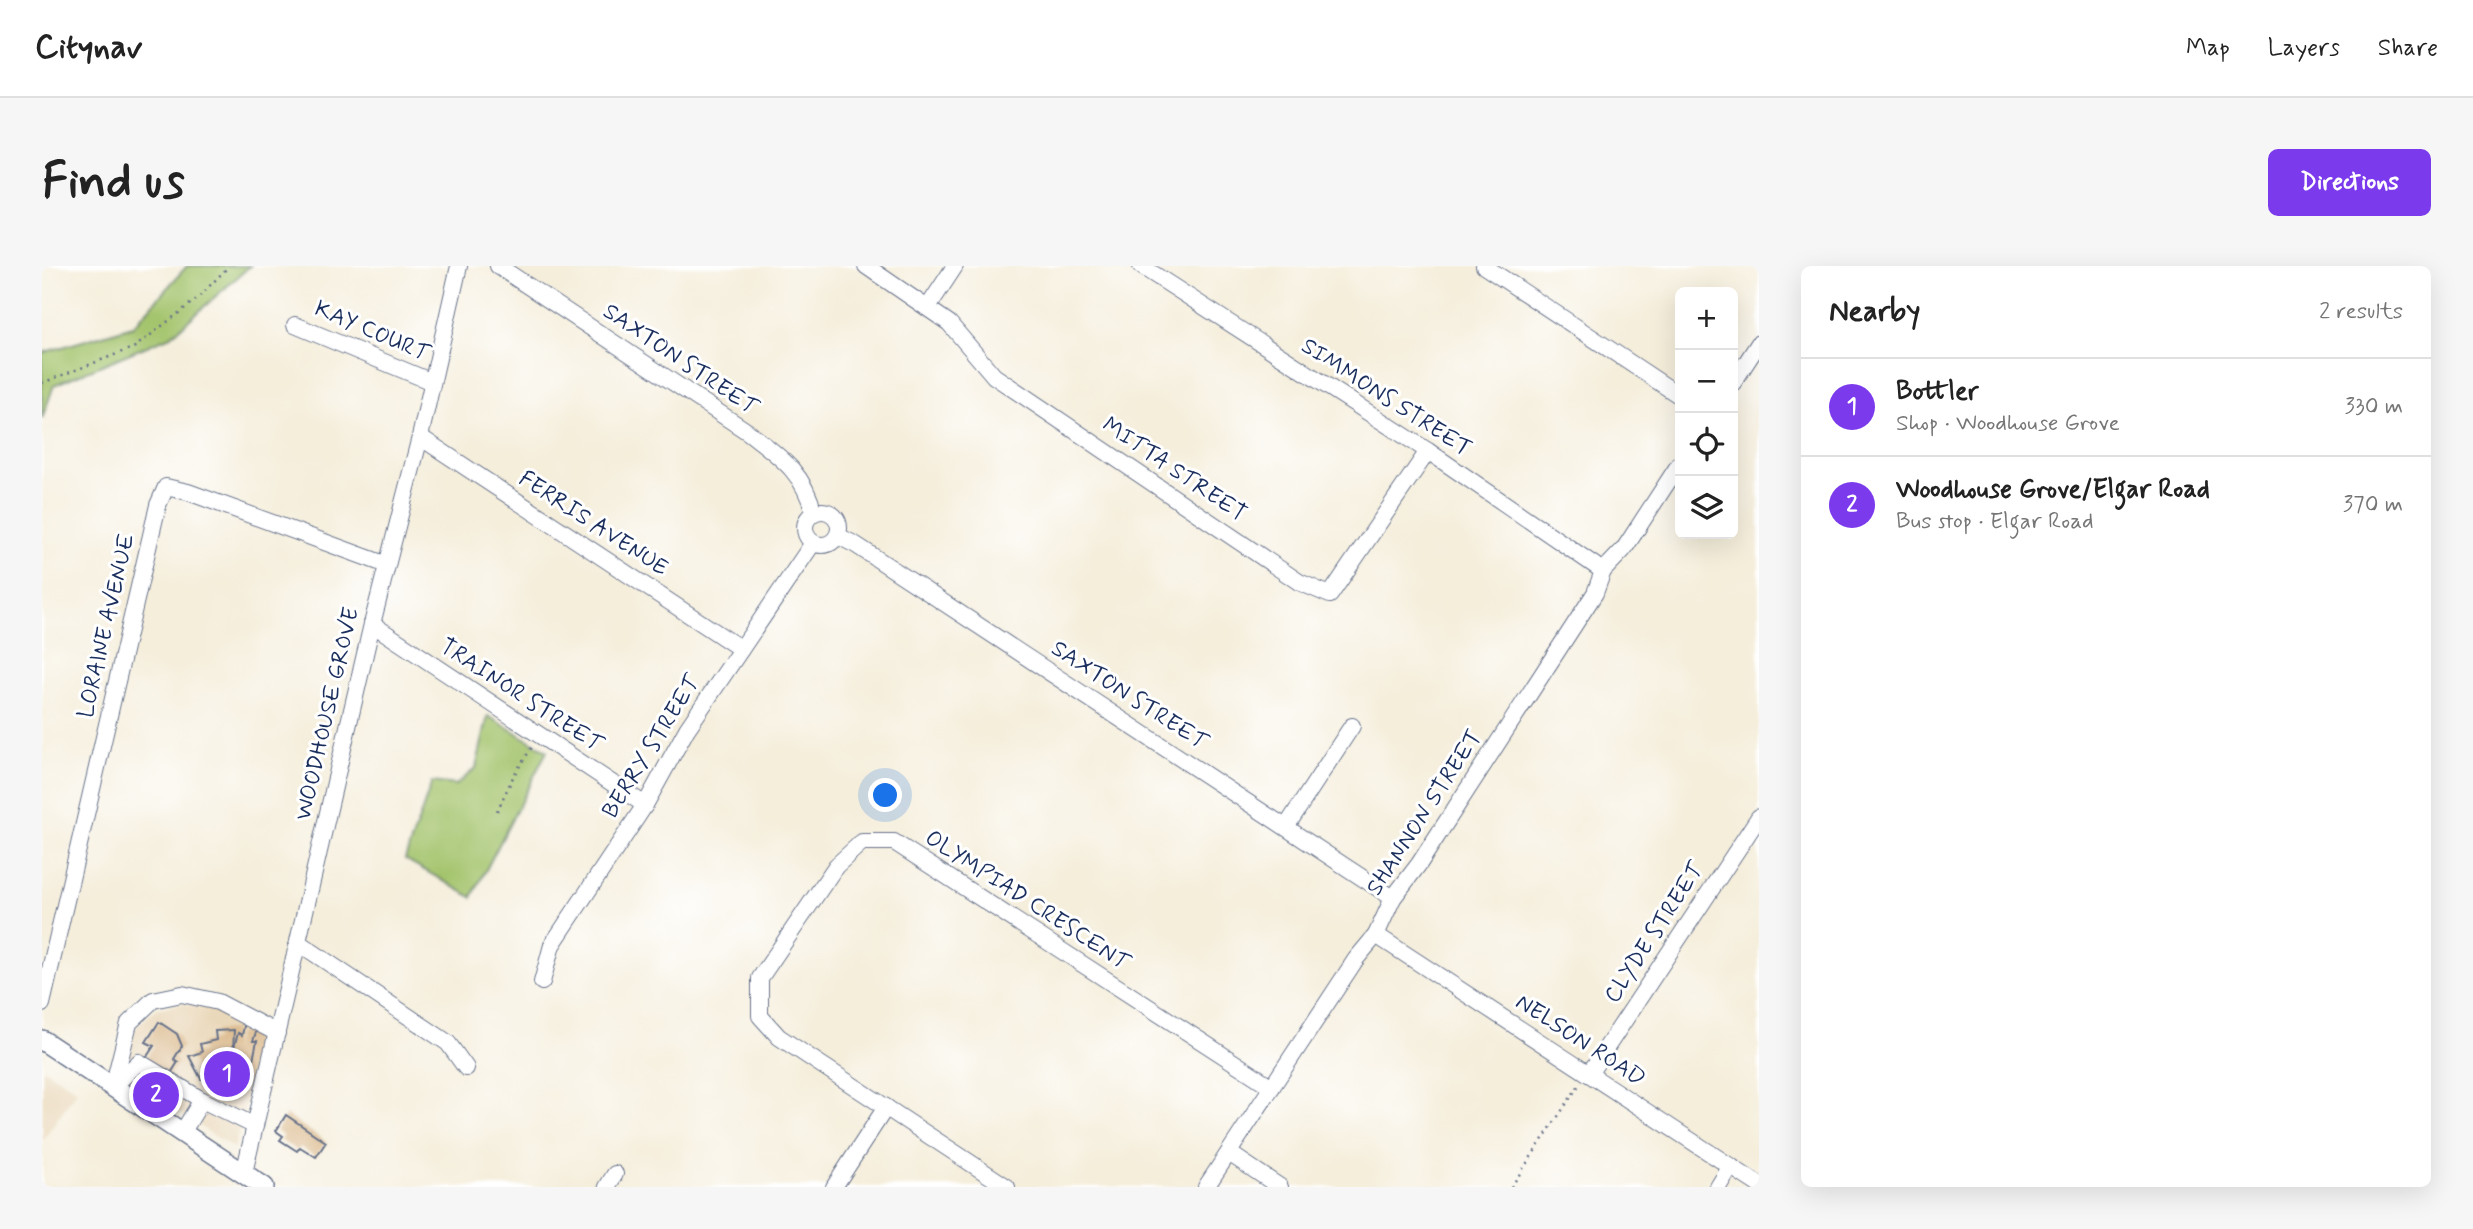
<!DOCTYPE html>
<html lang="en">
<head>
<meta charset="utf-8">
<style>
  :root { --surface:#fff; --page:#f6f6f6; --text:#222; --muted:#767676; --line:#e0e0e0; --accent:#7c3aed }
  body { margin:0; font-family:Mynerve,sans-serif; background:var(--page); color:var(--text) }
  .controls { position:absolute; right:21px; top:21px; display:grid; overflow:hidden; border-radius:10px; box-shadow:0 7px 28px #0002 }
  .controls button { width:63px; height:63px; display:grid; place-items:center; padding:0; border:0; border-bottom:2px solid var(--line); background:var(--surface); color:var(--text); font:35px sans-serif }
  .you { position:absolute; left:844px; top:530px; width:24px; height:24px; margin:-18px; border:5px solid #fff; border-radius:50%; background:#1a73e8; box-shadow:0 0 0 10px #1a73e833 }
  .badge { display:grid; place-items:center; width:46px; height:46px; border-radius:50%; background:var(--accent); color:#fff; font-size:23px; font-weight:700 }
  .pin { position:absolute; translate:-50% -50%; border:4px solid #fff; box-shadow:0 2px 7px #0006 }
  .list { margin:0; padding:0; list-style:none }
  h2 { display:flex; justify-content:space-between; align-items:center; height:91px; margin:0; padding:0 28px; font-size:30px }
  h2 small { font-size:23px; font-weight:400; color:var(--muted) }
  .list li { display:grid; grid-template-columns:46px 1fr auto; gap:21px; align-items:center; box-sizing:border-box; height:98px; padding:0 28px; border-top:2px solid var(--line) }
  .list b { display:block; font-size:26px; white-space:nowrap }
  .list p { margin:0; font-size:23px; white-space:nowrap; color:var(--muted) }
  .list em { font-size:23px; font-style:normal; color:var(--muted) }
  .icon { flex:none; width:38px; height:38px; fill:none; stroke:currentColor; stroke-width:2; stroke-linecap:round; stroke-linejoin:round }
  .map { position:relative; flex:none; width:1717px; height:921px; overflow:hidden; border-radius:10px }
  header { display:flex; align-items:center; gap:42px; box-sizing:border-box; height:98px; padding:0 35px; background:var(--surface); border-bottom:2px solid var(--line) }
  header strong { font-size:33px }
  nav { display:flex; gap:38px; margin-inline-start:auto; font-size:24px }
  .intro { display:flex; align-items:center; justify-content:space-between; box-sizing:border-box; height:168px; padding:0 42px }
  h1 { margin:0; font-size:49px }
  .button { padding:18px 32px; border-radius:10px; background:var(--accent); color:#fff; font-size:24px; font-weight:700 }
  main { display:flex; gap:42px; padding:0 42px }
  aside { flex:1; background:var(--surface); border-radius:10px; box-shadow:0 7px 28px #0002 }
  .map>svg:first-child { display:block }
  .built { fill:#ead8ba }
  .green { fill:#a3c36b; stroke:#5f7964; stroke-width:2 }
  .building { fill:#dcbb8f }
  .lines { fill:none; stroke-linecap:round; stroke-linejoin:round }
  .minor-casing { stroke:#67728a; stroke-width:18 }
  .major-casing { stroke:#67728a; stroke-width:22 }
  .path { stroke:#67728a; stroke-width:2.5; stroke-dasharray:2 5; stroke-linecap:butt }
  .minor { stroke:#fff; stroke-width:16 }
  .major { stroke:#fff; stroke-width:19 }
  .labels { text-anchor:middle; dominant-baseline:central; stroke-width:6; stroke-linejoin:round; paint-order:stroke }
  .street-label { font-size:23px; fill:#1b2f5e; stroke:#fff }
</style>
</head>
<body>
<header>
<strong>Citynav</strong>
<nav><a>Map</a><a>Layers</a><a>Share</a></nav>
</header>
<div class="intro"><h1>Find us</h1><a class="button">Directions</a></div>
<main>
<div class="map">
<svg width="1717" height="921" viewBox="0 0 1717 921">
  <rect width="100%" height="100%" fill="#fff"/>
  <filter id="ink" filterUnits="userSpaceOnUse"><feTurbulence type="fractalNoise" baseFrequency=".0143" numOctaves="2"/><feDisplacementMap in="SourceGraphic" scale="14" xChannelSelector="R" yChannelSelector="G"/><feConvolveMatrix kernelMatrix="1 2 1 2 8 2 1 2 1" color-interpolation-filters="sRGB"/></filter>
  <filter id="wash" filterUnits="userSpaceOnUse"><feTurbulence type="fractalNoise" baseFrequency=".00686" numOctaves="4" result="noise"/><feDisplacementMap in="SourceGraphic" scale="28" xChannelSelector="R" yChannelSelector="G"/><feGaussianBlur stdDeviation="1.57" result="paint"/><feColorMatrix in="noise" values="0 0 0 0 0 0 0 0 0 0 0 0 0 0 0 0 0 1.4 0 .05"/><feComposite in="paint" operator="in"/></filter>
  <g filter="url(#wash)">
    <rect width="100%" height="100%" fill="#f5eedb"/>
    <g class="built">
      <polygon points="141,737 176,745 223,770 192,883 83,811 93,762 114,743"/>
      <polygon points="0,802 35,824 0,875"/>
    </g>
    <g class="green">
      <polygon points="145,0 208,0 129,70 12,119 0,153 0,87 91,60"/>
      <polygon points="446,450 505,485 430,631 363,593 390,516 414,519 434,502"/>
    </g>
    <g id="blocks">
      <g class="building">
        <polygon points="117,756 135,768 140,780 132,793 136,796 119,823 94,807 112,780 104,776"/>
        <polygon points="203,756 215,763 211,775 215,775 206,818 190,814 190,818 174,812 159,813 147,790 160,786 158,778 174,774 173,765 192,764 191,785 196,767 200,769"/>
        <polygon points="244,849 284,876 274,891 258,881 255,885 238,874 241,870 234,865"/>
      </g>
    </g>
  </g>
  <g filter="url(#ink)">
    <use href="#blocks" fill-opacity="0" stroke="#67728a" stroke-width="2"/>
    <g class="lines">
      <g class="minor-casing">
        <g id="minor">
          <path d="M456,0L706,166C738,191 761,205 772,247"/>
          <polyline points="824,0 907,57 952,110 1257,316 1288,329 1386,185"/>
          <polyline points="1099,0 1386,185 1561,305"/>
          <polyline points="1442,0 1638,130"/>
          <polyline points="886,41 913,0"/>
          <polyline points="253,59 390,116"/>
          <polyline points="1691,117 1717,77"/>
          <polyline points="378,171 699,383"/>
          <circle cx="780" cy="262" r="17"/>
          <polyline points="796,270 814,279 1351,632"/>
          <polyline points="330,358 603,539"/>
          <polyline points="1244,561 1310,460"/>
          <polyline points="1334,669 1717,919"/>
          <polyline points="257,677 406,777 424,802"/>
          <polyline points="500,716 510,679 603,539 645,463 771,277"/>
          <polyline points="0,738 116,239 124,221 146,226 345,299"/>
          <polyline points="1547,808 1717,551"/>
          <polyline points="71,821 87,757 111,734 140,728 176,736 235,767"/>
          <polyline points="71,821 97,796 160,834"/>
          <polyline points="140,867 160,834 213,860"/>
          <polyline points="1187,887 1238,921"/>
          <polyline points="202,907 330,358 378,171 417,0"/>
          <polyline points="565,921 573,908"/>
          <polyline points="792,921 844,841"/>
          <polyline points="965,921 737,771 718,750 718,712 794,600 820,576 852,576 1230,821"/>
          <polyline points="1164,921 1314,693 1334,669 1351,632 1377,598 1553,327 1561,305 1582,283 1638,197"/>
          <polyline points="1676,921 1689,900"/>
        </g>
      </g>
      <g class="major-casing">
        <polyline id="major" points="0,774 222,921"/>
      </g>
      <g class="path">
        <polyline points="0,117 93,81 156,32 187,0"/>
        <polyline points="455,545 472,509 490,481"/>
        <polyline points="1469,921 1537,819"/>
      </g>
      <use href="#minor" class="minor"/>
      <use href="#major" class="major"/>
    </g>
  </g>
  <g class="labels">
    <g class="street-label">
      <text transform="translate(330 66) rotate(23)">KAY COURT</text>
      <text transform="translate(638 94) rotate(34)">SAXTON STREET</text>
      <text transform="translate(1344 132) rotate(33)">SIMMONS STREET</text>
      <text transform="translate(1132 204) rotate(34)">MITTA STREET</text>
      <text transform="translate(551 258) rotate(33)">FERRIS AVENUE</text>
      <text transform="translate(65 360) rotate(-77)">LORAINE AVENUE</text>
      <text transform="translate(479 430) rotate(33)">TRAINOR STREET</text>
      <text transform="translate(1087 430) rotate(33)">SAXTON STREET</text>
      <text transform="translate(286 448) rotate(-77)">WOODHOUSE GROVE</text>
      <text transform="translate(610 481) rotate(-58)">BERRY STREET</text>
      <text transform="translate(1383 547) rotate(-57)">SHANNON STREET</text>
      <text transform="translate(985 635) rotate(33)">OLYMPIAD CRESCENT</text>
      <text transform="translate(1613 667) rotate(-57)">CLYDE STREET</text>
      <text transform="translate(1538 775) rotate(33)">NELSON ROAD</text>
    </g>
  </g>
</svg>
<div class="controls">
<button>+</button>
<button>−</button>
<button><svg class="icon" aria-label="locate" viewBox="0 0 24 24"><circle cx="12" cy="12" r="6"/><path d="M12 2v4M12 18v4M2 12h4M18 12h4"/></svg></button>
<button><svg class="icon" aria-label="layers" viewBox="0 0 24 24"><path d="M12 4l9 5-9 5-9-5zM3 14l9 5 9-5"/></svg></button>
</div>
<div class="you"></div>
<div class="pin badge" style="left:185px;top:808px">1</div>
<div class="pin badge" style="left:114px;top:829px">2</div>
</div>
<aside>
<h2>Nearby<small>2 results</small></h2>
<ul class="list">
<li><span class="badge">1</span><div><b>Bottler</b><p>Shop · Woodhouse Grove</p></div><em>330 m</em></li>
<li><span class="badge">2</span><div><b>Woodhouse Grove/Elgar Road</b><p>Bus stop · Elgar Road</p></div><em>370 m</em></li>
</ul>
</aside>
</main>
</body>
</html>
